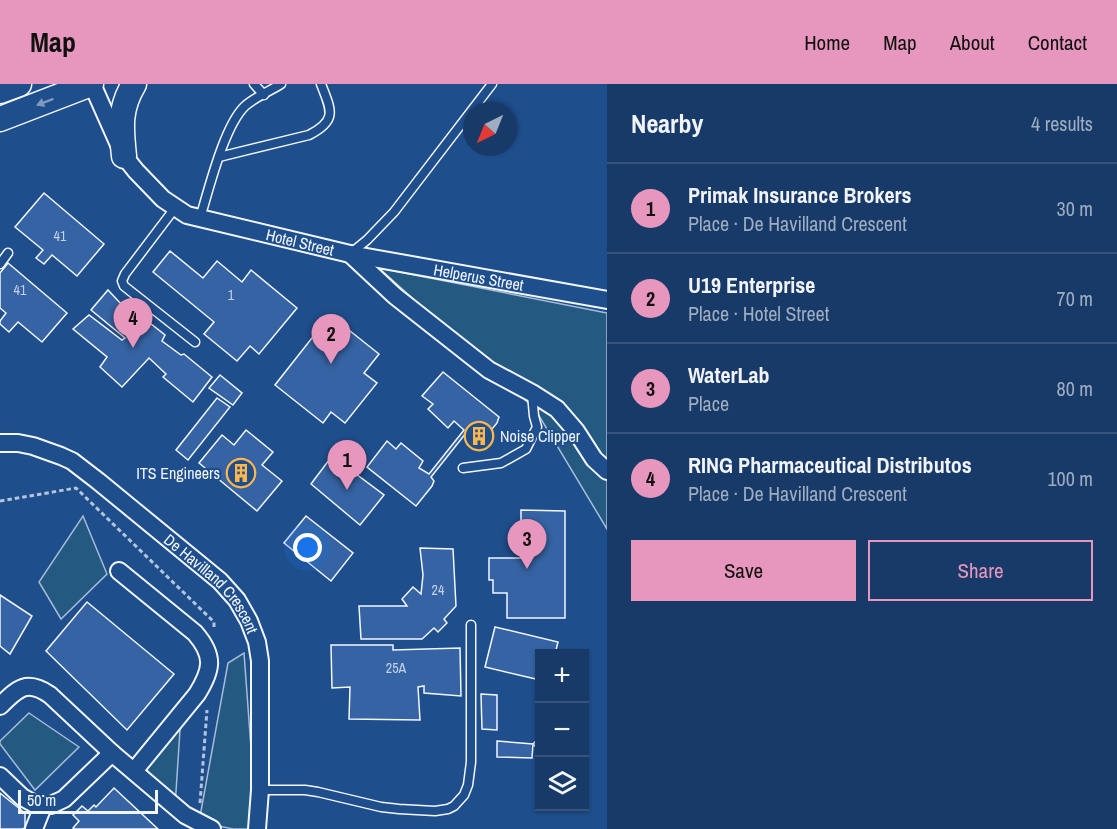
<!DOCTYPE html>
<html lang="en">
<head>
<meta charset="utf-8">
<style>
  :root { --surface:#173a69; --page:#20416f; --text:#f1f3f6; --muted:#9eadc0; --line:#36547d; --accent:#e797bd }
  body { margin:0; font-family:"Archivo Narrow",sans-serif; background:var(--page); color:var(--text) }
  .controls { position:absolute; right:18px; bottom:18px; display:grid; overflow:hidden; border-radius:0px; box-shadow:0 2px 4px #0004 }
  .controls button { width:54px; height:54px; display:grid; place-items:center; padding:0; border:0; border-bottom:2px solid var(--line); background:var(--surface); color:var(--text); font:30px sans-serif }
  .compass { position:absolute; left:463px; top:18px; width:54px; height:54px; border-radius:50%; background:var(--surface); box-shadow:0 2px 4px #0004; rotate:223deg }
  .scale { position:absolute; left:18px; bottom:15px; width:140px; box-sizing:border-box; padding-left:6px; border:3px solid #f2f6ff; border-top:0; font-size:16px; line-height:21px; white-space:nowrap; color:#f2f6ff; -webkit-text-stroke:4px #1f4e8c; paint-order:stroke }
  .you { position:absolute; left:308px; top:464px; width:21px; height:21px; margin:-15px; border:4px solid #fff; border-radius:50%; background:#1a73e8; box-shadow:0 0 0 9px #1a73e833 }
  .badge { display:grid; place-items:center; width:39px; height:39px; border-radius:50%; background:var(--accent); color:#111; font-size:20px; font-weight:700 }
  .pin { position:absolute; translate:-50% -50px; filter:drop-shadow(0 2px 3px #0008) }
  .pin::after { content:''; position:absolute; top:32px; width:21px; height:18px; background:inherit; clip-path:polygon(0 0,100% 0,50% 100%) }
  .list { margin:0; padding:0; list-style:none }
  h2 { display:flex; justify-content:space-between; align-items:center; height:78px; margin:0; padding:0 24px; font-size:26px }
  h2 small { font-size:20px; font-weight:400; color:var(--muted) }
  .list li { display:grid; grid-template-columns:39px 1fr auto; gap:18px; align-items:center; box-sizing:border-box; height:90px; padding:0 24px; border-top:2px solid var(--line) }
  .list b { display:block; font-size:22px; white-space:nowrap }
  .list p { margin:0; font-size:20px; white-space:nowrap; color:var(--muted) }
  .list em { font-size:20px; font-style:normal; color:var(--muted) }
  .actions { display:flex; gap:12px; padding:18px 24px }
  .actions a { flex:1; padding:14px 0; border:2px solid var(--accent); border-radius:0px; text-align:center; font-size:21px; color:var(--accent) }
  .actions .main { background:var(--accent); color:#111 }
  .icon { flex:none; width:33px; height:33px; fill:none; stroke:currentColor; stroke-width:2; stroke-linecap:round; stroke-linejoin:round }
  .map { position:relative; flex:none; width:607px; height:745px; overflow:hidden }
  header { display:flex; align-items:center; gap:36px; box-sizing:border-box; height:84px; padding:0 30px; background:var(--accent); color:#111 }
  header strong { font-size:28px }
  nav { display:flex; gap:33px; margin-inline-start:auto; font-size:21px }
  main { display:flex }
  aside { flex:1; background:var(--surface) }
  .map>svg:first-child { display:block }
  .green { fill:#245a82; stroke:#a8bbd7; stroke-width:1.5 }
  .building { fill:#3563a3; stroke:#f2f6ff; stroke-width:1.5 }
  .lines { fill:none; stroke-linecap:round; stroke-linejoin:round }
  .lane-casing { stroke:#f2f6ff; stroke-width:11 }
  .street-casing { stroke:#f2f6ff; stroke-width:20 }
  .secondary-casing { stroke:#f2f6ff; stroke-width:27 }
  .path { stroke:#b3c4dc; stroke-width:3; stroke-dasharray:4.5 3; stroke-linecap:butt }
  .lane { stroke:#1f4e8c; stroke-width:8 }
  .street { stroke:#1f4e8c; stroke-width:16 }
  .secondary { stroke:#1f4e8c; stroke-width:24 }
  .oneway { fill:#7e9ac0 }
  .labels { text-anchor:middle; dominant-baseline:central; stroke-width:4.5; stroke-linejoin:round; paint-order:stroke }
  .number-label { font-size:14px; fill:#c3d1e8 }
  .street-label { font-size:16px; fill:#f2f6ff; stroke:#1f4e8c }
  .poi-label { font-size:16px; fill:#f2f6ff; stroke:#1f4e8c; text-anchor:start }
</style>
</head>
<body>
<header>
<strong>Map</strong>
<nav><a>Home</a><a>Map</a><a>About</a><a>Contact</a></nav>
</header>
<main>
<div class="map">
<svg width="607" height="745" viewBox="0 0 607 745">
  <rect width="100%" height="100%" fill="#1f4e8c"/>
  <g class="green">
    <polygon points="379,184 607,229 607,445 535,325"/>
    <polygon points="83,432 107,490 61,535 39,498"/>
    <polygon points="244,569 257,745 233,745 199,738 228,579"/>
    <polygon points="29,629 79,663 35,706 0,660 0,657"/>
    <polygon points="180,646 175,723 141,678"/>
  </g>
  <g class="building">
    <polygon points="44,109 104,160 77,192 52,171 44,180 36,174 43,166 15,143"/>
    <polygon points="170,167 203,194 217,177 242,198 251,186 297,224 259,270 250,262 237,277 204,250 214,238 153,188"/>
    <polygon points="8,179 67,229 42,258 18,238 9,248 0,240 0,237 6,229 0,224 0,189"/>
    <polygon points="108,206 137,237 141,232 165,251 162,257 181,271 184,270 212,293 193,318 163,293 166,290 149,274 122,303 100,283 107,273 73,245 89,231 122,256 125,254 91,226"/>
    <polygon points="330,231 379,270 364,289 377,299 345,339 331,328 323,339 275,301"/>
    <polygon points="443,288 499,333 497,339 483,356 479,358 466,349 431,393 434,397 432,402 416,422 367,383 387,357 396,365 401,359 423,377 419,384 429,390 464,346 454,337 448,344 428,325 433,320 422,312"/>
    <polygon points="220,291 242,309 233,321 209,304"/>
    <polygon points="217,314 230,323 188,376 176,366"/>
    <polygon points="246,346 273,368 262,381 282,397 257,427 199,379 222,351 234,361"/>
    <polygon points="332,372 384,411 360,441 311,400"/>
    <polygon points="521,426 565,427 565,534 507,534 507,509 493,509 493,496 489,496 489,474 521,474"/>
    <polygon points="306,432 353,469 331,497 284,459"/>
    <polygon points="420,464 453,465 456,522 444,535 447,539 438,548 434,544 422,555 361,555 359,522 407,522 402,515 413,503 421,510 423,491"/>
    <polygon points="0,511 32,532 10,570 0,562"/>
    <polygon points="87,518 174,590 127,646 46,567"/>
    <polygon points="495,543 558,558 555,570 540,570 540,596 485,583"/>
    <polygon points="331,561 393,561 393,566 460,564 461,612 424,609 424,602 418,603 420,636 349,635 350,603 332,604"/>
    <polygon points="481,610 497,611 497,646 482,645"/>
    <polygon points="540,653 540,667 533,660"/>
    <polygon points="497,657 533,660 532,674 497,673"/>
    <polygon points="114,704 158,745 75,745 73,744 79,737 73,731 82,722 88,727 94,721 96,723"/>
    <polygon points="0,709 25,729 25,744 22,745 0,745"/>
  </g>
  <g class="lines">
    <g class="lane-casing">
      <g id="lane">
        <polyline points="254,0 264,11"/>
        <path d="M219,73L309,51C338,36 331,26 321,0"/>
        <polyline points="175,124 125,190 122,197 124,202 195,258"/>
        <path d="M200,134C209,105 224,42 245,22C255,13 270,7 281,0"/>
        <polyline points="351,169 367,156 394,128 492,0"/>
        <polyline points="0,180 8,169"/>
        <polyline points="463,384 501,379 526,365 537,343 534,332 532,310"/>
        <polyline points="260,706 305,706 318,708 381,723 399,725 435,727 448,725 454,722 464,711 468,701 471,678 471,541"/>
      </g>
    </g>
    <g class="street-casing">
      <g id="street">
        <path id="s1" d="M92,0L124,72L136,87L163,115L187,131L350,170L607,216"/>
        <polyline points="350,170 395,212 489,286 532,309 557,325 576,347 594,375 607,387"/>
        <path id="s2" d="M0,359H18L33,362L61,372L72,377L98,397L220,497L237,516L249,537L257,558L260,577V706L257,745"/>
        <path d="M119,487L195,549C215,572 212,586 197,610L134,687"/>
        <path d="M0,622C18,604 27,595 50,611L112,669"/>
        <polyline points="0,692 22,713 31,718 36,721 51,721 64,715 112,669 185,731 212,745"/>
        <polyline points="34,745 43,722"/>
      </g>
    </g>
    <g class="secondary-casing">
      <g id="secondary">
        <polyline points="0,7 19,0"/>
        <polyline points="0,35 91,0"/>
        <path d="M124,72C121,43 119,25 134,0"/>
      </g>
    </g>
    <g class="path">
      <polyline points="0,417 76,404 214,538 214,545"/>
      <polyline points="200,719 207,626"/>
    </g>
    <use href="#lane" class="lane"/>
    <use href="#street" class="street"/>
    <use href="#secondary" class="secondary"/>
  </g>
  <defs><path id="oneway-solid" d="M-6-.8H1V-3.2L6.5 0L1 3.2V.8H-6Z" transform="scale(1.5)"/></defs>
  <use class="oneway" href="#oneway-solid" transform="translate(45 18) rotate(159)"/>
  <defs>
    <g id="building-ring" transform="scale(1.5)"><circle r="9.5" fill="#1f4e8c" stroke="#ffb74d" stroke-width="1.5"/><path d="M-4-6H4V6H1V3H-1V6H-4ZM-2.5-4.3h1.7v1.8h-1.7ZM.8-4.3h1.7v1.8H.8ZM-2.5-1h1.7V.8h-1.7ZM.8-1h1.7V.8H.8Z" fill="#ffb74d"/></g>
  </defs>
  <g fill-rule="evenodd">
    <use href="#building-ring" x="479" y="352"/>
    <use href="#building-ring" x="241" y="389"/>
  </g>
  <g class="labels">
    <g class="number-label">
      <text x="60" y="152">41</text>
      <text x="20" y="206">41</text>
      <text x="231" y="211">1</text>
      <text x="438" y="506">24</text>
      <text x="396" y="584">25A</text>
    </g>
    <g class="street-label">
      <text stroke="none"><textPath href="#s1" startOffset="282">Hotel Street</textPath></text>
      <text stroke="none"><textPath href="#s1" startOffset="464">Helperus Street</textPath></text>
      <text stroke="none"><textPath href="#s2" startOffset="262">De Havilland Crescent</textPath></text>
    </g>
    <g class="poi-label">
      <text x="500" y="352">Noise Clipper</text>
      <text x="220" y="389" text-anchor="end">ITS Engineers</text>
    </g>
  </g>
</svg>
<div class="controls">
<button>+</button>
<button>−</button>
<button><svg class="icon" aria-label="layers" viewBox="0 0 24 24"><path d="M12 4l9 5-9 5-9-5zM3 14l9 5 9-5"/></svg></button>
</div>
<svg class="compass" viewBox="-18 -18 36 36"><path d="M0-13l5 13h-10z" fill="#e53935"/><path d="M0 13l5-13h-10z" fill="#9eadc0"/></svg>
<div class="scale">50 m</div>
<div class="you"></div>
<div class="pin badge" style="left:347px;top:406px">1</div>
<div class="pin badge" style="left:331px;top:280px">2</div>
<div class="pin badge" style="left:527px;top:485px">3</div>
<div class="pin badge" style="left:133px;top:264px">4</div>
</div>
<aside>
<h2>Nearby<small>4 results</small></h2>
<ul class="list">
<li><span class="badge">1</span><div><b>Primak Insurance Brokers</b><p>Place · De Havilland Crescent</p></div><em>30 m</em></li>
<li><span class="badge">2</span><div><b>U19 Enterprise</b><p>Place · Hotel Street</p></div><em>70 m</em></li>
<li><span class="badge">3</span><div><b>WaterLab</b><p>Place</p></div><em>80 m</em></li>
<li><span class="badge">4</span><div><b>RING Pharmaceutical Distributos</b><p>Place · De Havilland Crescent</p></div><em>100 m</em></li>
</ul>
<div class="actions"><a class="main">Save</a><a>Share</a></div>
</aside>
</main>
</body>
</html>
